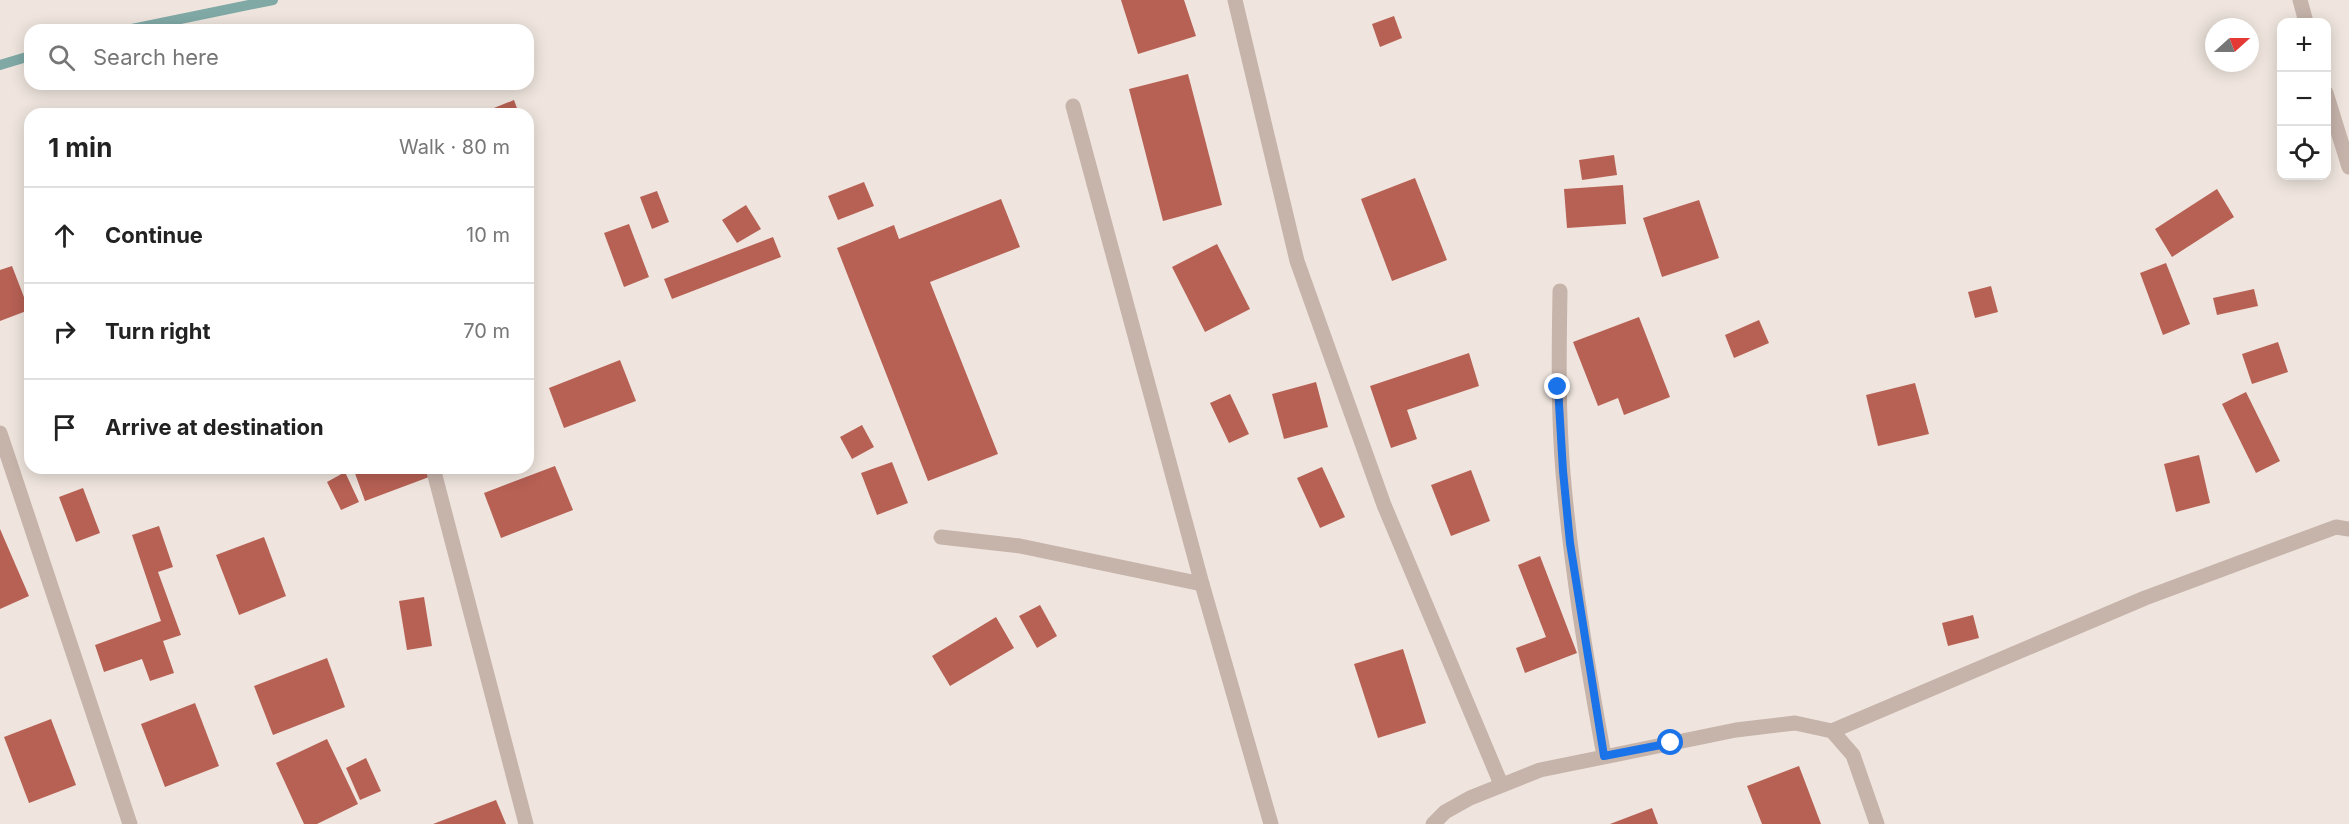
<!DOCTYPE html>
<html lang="en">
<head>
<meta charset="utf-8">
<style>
  :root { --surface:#fff; --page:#f2f2f2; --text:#222; --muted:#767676; --line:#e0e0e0 }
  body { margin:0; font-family:Inter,sans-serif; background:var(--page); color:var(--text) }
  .controls { position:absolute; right:18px; top:18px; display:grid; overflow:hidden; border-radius:12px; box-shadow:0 3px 15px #0003 }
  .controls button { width:54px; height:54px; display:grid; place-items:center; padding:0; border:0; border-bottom:2px solid var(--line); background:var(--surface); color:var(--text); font:30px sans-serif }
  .compass { position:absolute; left:2205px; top:18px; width:54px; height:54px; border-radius:50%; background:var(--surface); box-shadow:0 3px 15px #0003; rotate:69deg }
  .stop { position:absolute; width:18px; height:18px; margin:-14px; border:4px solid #1a73e8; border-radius:50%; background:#fff }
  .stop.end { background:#1a73e8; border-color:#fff; box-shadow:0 2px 6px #0008 }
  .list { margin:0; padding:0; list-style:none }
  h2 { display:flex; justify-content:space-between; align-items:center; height:78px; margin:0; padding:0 24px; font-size:26px }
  h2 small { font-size:20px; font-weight:400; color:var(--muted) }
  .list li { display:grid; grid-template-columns:39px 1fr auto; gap:18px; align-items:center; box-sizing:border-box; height:96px; padding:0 24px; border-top:2px solid var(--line) }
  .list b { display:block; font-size:22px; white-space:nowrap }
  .list em { font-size:20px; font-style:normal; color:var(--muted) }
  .icon { flex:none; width:33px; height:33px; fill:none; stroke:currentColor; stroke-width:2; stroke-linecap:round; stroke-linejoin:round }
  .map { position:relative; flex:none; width:2349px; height:824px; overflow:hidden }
  .search { position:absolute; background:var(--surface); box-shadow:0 3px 15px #0003; left:24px; top:24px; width:510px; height:66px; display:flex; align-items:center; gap:15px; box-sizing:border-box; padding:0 21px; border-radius:18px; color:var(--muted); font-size:22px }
  .panel { position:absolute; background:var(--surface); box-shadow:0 3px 15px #0003; left:24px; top:108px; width:510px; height:366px; border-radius:18px }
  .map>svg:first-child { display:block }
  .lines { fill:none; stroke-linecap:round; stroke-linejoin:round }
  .stream { stroke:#80a9a6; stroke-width:10 }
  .building { fill:#b76054 }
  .service { stroke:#c6b4ab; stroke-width:15 }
  .minor { stroke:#c6b4ab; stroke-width:15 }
  .route { stroke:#1a73e8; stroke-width:8 }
</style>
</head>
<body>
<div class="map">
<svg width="2349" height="824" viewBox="0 0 2349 824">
  <rect width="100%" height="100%" fill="#efe5de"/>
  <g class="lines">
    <g class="stream">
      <polyline points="127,30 273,0"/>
      <polyline points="0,65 30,56"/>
    </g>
  </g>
  <g class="building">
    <polygon points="1121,0 1184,0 1196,36 1138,54"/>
    <polygon points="1394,16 1402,38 1380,47 1372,24"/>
    <polygon points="1188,74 1222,205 1163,221 1129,89"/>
    <polygon points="514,100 519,114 479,114"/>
    <polygon points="1614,155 1617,175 1582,180 1579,160"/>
    <polygon points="1415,178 1447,260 1392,281 1361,199"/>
    <polygon points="864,182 874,206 838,220 828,196"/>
    <polygon points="1623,185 1626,224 1567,228 1564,189"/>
    <polygon points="2217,189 2234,217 2172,257 2155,229"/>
    <polygon points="657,191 669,222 652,229 640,197"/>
    <polygon points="1001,199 1020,247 930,282 998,454 928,481 837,248 894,225 899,239"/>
    <polygon points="1699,200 1719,258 1662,277 1643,218"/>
    <polygon points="746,205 761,229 737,243 722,220"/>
    <polygon points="629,224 649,277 624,287 604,233"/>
    <polygon points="773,237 781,257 672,299 664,279"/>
    <polygon points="1217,244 1250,309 1205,332 1172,267"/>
    <polygon points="2166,263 2190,324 2163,335 2140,273"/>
    <polygon points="12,266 29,310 0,321 0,270"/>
    <polygon points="1991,286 1998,312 1975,318 1968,292"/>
    <polygon points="2254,289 2258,306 2217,315 2213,298"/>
    <polygon points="1639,317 1670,397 1624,415 1618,398 1598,406 1573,342"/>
    <polygon points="1759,320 1769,343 1734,358 1725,335"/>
    <polygon points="2278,342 2288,372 2252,384 2242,354"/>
    <polygon points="1469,353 1479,386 1407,410 1417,439 1391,448 1370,386"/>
    <polygon points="620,360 636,401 564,428 549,388"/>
    <polygon points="1316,382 1328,427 1284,439 1272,394"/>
    <polygon points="1915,383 1929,434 1878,446 1866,395"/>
    <polygon points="2246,392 2280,461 2256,473 2222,404"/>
    <polygon points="1230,394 1249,434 1229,443 1210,403"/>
    <polygon points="862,425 874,447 852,459 840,437"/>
    <polygon points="2199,455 2210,503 2176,512 2164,464"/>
    <polygon points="892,462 908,503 877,515 861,473"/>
    <polygon points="555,466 573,510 501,538 484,493"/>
    <polygon points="1322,467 1345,517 1320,528 1297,478"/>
    <polygon points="353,468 426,468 429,477 365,501"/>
    <polygon points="1471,470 1490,521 1451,536 1431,485"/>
    <polygon points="345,472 359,502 341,510 327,482"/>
    <polygon points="83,488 100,533 76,542 59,497"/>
    <polygon points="159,526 173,567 158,572 181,635 163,641 174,673 150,681 142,659 104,672 95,645 161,621 132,535"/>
    <polygon points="0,529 29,596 0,609"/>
    <polygon points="264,537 286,596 239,615 216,555"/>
    <polygon points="1540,556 1577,653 1525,673 1516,648 1546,637 1518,565"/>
    <polygon points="424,597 432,646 407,650 399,601"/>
    <polygon points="1040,605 1057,636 1037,648 1019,616"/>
    <polygon points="1973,615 1979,638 1948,646 1942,623"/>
    <polygon points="996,617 1014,648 950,686 932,656"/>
    <polygon points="1403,649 1426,723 1378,738 1354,664"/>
    <polygon points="327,658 345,707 273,735 254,686"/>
    <polygon points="195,703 219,766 165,787 141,724"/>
    <polygon points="51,719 76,785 29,803 4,737"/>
    <polygon points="327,739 358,804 317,824 304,824 276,763"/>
    <polygon points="366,758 381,791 360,800 346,768"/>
    <polygon points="1799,766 1821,824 1762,824 1747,786"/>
    <polygon points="496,800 506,824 433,824"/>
    <polygon points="1652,808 1658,824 1610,824"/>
  </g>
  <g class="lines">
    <polyline class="service" points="1832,731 2145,598 2336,527 2349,529"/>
    <g class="minor">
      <polyline points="1235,0 1297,261 1384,505 1501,784"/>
      <polyline points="2300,0 2306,22"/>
      <polyline points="2326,93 2349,167"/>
      <polyline points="1073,106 1202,584 1271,824"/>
      <path d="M1560,291C1559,352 1558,412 1563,473C1571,568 1587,663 1604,756"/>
      <polyline points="0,433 130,824"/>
      <polyline points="433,468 526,824"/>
      <polyline points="941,537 1020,546 1202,584"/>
      <polyline points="1433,824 1445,812 1470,798 1540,770 1736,730 1795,723 1832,731 1853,755 1877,824"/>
    </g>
  </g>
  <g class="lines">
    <polyline class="route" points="1558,387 1563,471 1570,543 1604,756 1671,743"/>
  </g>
</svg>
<div class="controls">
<button>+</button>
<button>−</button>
<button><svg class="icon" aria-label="locate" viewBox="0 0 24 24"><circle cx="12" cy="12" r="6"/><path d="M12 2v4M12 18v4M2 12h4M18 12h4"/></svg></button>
</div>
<svg class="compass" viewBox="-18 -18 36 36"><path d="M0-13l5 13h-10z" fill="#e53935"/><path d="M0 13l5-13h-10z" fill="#767676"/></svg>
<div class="stop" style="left:1671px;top:743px"></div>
<div class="stop end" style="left:1558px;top:387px"></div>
<div class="search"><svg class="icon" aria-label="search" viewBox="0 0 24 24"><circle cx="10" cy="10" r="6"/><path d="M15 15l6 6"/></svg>Search here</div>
<section class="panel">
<h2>1 min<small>Walk · 80 m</small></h2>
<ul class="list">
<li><svg class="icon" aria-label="ahead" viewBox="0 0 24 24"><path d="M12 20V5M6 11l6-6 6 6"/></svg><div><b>Continue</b></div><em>10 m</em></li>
<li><svg class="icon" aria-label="right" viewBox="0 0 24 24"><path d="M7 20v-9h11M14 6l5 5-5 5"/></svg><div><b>Turn right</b></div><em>70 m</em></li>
<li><svg class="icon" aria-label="arrive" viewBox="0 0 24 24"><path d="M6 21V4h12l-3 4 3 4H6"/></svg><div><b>Arrive at destination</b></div></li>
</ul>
</section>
</div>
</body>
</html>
